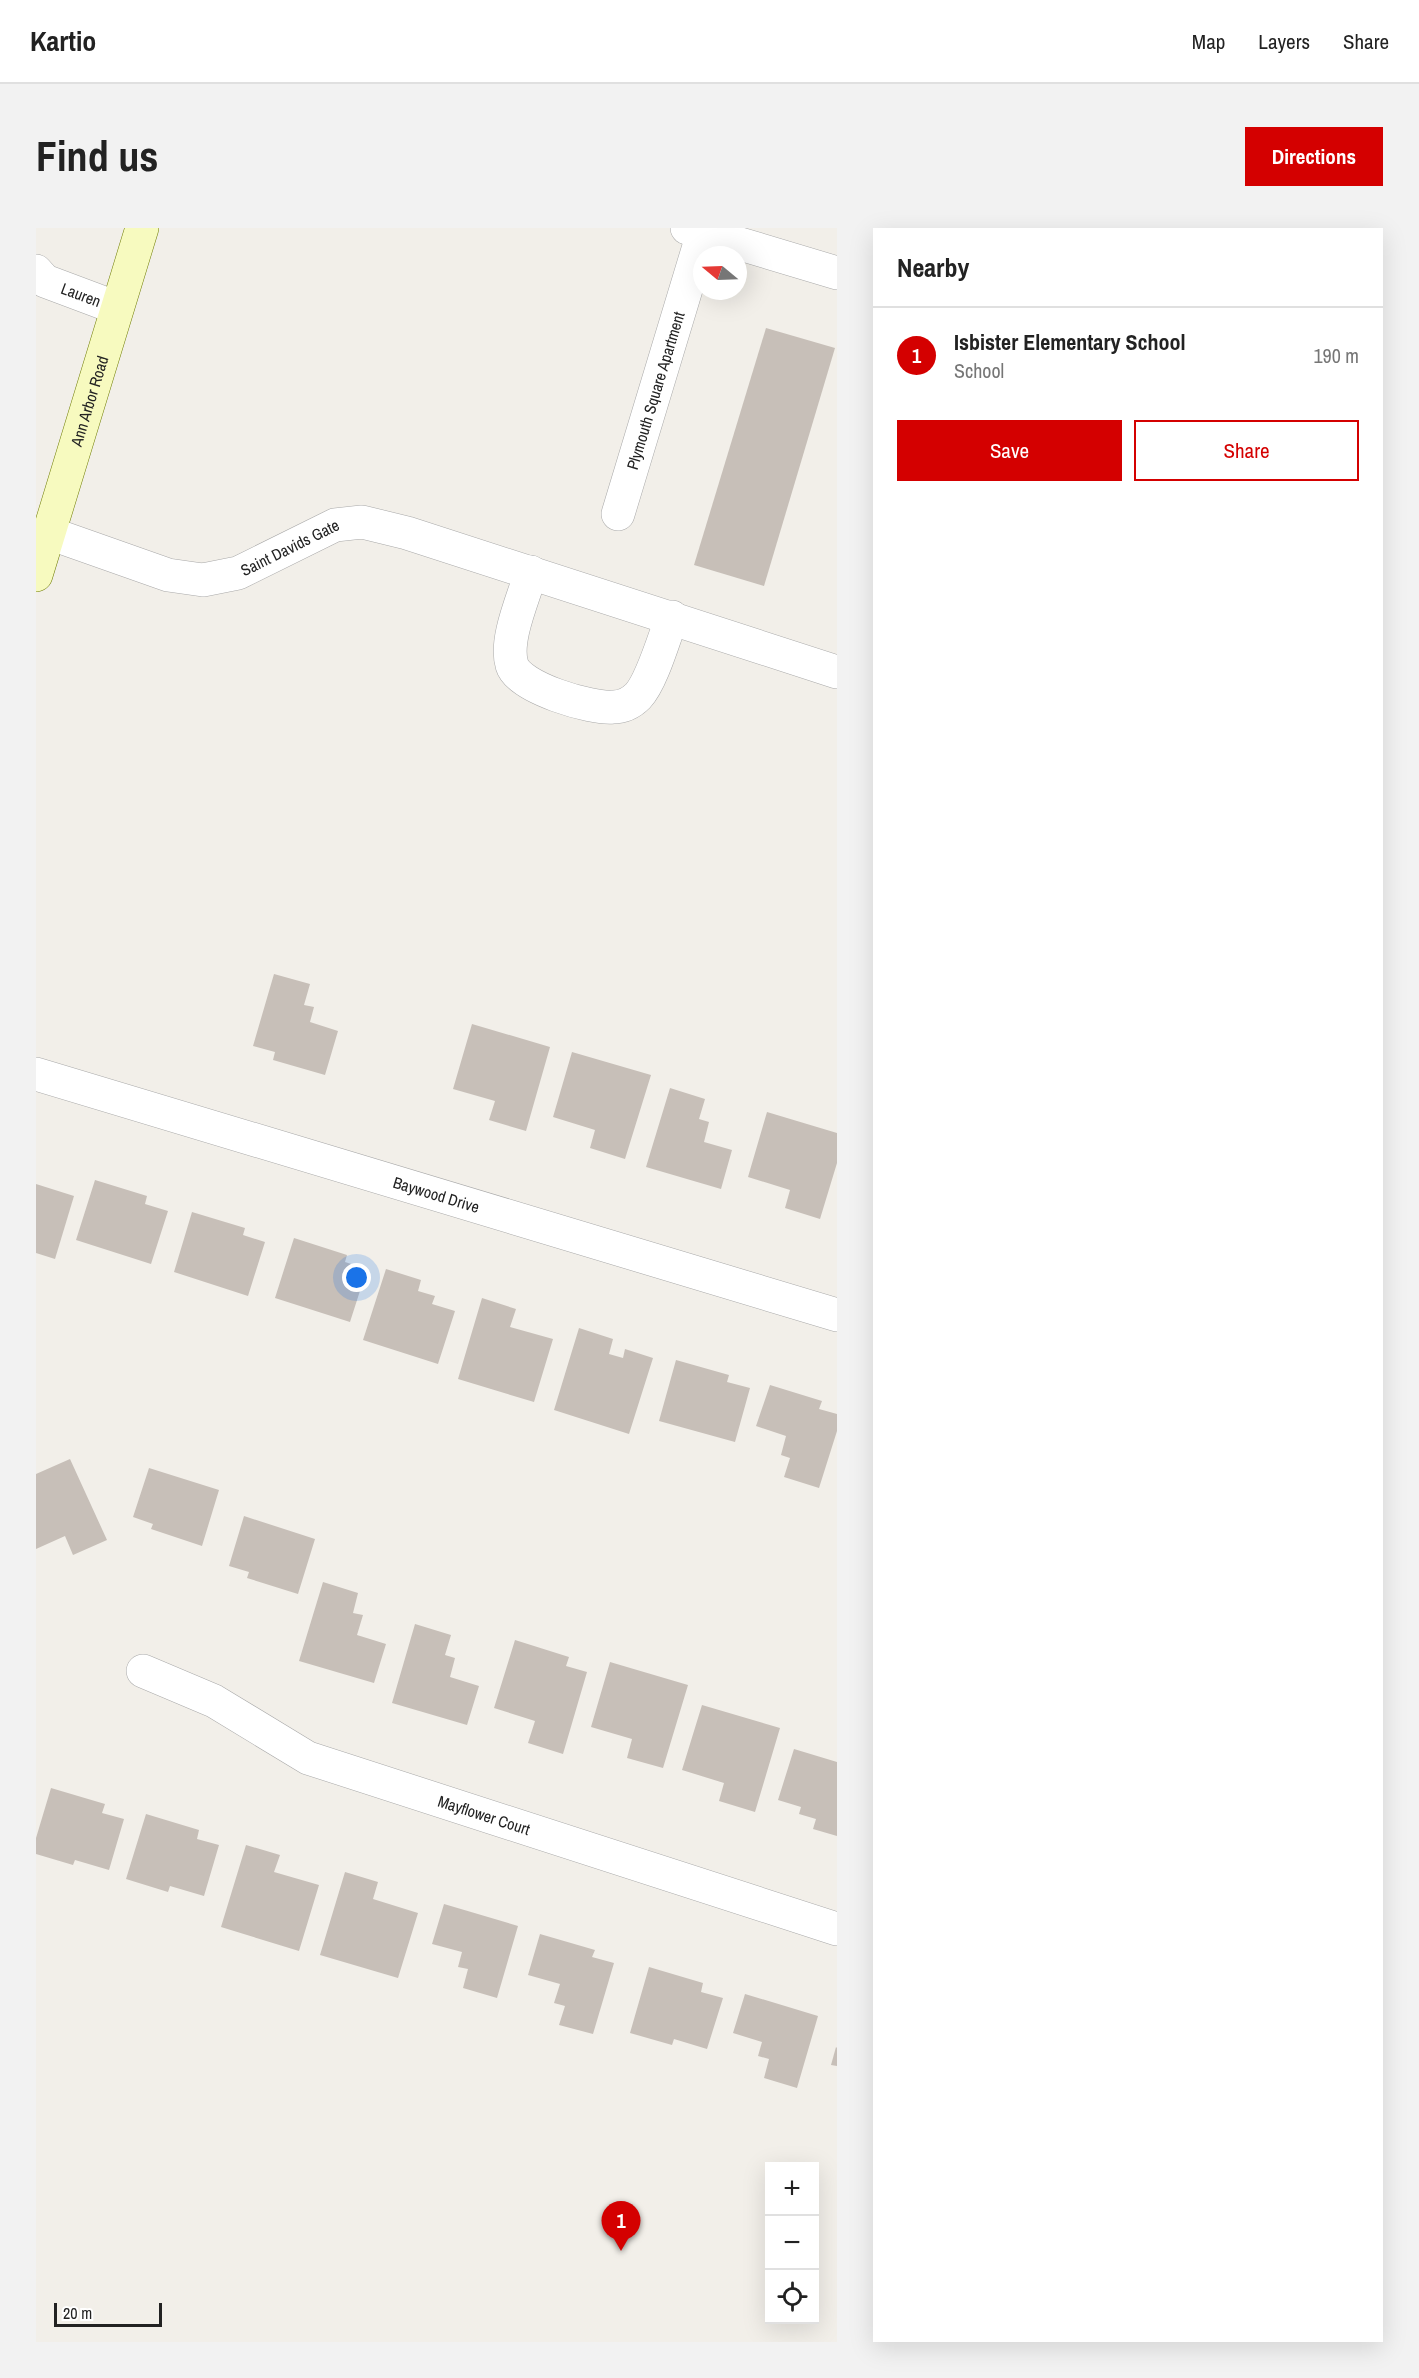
<!DOCTYPE html>
<html lang="en">
<head>
<meta charset="utf-8">
<style>
  :root { --surface:#fff; --page:#f2f2f2; --text:#222; --muted:#767676; --line:#e0e0e0; --accent:#d40000 }
  body { margin:0; font-family:"Archivo Narrow",sans-serif; background:var(--page); color:var(--text) }
  .controls { position:absolute; right:18px; bottom:18px; display:grid; overflow:hidden; border-radius:0px; box-shadow:0 6px 24px #0002 }
  .controls button { width:54px; height:54px; display:grid; place-items:center; padding:0; border:0; border-bottom:2px solid var(--line); background:var(--surface); color:var(--text); font:30px sans-serif }
  .compass { position:absolute; left:657px; top:18px; width:54px; height:54px; border-radius:50%; background:var(--surface); box-shadow:0 6px 24px #0002; rotate:289deg }
  .scale { position:absolute; left:18px; bottom:15px; width:108px; box-sizing:border-box; padding-left:6px; border:3px solid #222; border-top:0; font-size:16px; line-height:21px; white-space:nowrap; color:#222; -webkit-text-stroke:4px #fff; paint-order:stroke }
  .you { position:absolute; left:321px; top:1050px; width:21px; height:21px; margin:-15px; border:4px solid #fff; border-radius:50%; background:#1a73e8; box-shadow:0 0 0 9px #1a73e833 }
  .badge { display:grid; place-items:center; width:39px; height:39px; border-radius:50%; background:var(--accent); color:#fff; font-size:20px; font-weight:700 }
  .pin { position:absolute; translate:-50% -50px; filter:drop-shadow(0 2px 3px #0008) }
  .pin::after { content:''; position:absolute; top:32px; width:21px; height:18px; background:inherit; clip-path:polygon(0 0,100% 0,50% 100%) }
  .list { margin:0; padding:0; list-style:none }
  h2 { display:flex; justify-content:space-between; align-items:center; height:78px; margin:0; padding:0 24px; font-size:26px }
  h2 small { font-size:20px; font-weight:400; color:var(--muted) }
  .list li { display:grid; grid-template-columns:39px 1fr auto; gap:18px; align-items:center; box-sizing:border-box; height:96px; padding:0 24px; border-top:2px solid var(--line) }
  .list b { display:block; font-size:22px; white-space:nowrap }
  .list p { margin:0; font-size:20px; white-space:nowrap; color:var(--muted) }
  .list em { font-size:20px; font-style:normal; color:var(--muted) }
  .actions { display:flex; gap:12px; padding:18px 24px }
  .actions a { flex:1; padding:14px 0; border:2px solid var(--accent); border-radius:0px; text-align:center; font-size:21px; color:var(--accent) }
  .actions .main { background:var(--accent); color:#fff }
  .icon { flex:none; width:33px; height:33px; fill:none; stroke:currentColor; stroke-width:2; stroke-linecap:round; stroke-linejoin:round }
  .map { position:relative; flex:none; width:801px; height:2114px; overflow:hidden; border-radius:0px }
  header { display:flex; align-items:center; gap:36px; box-sizing:border-box; height:84px; padding:0 30px; background:var(--surface); border-bottom:2px solid var(--line) }
  header strong { font-size:28px }
  nav { display:flex; gap:33px; margin-inline-start:auto; font-size:21px }
  .intro { display:flex; align-items:center; justify-content:space-between; box-sizing:border-box; height:144px; padding:0 36px }
  h1 { margin:0; font-size:42px }
  .button { padding:15px 27px; border-radius:0px; background:var(--accent); color:#fff; font-size:21px; font-weight:700 }
  main { display:flex; gap:36px; padding:0 36px }
  aside { flex:1; background:var(--surface); border-radius:0px; box-shadow:0 6px 24px #0002 }
  .map>svg:first-child { display:block }
  .building { fill:#c7bfb8 }
  .lines { fill:none; stroke-linecap:round; stroke-linejoin:round }
  .minor-casing { stroke:#a9a9a9; stroke-width:34 }
  .secondary-casing { stroke:#707d05; stroke-width:34 }
  .minor { stroke:#fff; stroke-width:33 }
  .secondary { stroke:#f7fabf; stroke-width:33 }
  .labels { text-anchor:middle; dominant-baseline:central; stroke-width:6; stroke-linejoin:round; paint-order:stroke }
  .street-label { font-size:16px; fill:#222; stroke:#fff }
</style>
</head>
<body>
<header>
<strong>Kartio</strong>
<nav><a>Map</a><a>Layers</a><a>Share</a></nav>
</header>
<div class="intro"><h1>Find us</h1><a class="button">Directions</a></div>
<main>
<div class="map">
<svg width="801" height="2114" viewBox="0 0 801 2114">
  <rect width="100%" height="100%" fill="#f2efe9"/>
  <g class="building">
    <polygon points="730,100 799,120 728,358 658,337"/>
    <polygon points="238,746 274,756 268,777 278,779 274,794 302,803 289,847 237,832 239,824 217,818"/>
    <polygon points="436,796 514,819 490,903 453,892 459,873 417,861"/>
    <polygon points="536,824 615,847 589,931 554,920 559,902 517,889"/>
    <polygon points="634,860 669,871 663,891 673,894 668,914 696,922 685,961 610,939"/>
    <polygon points="731,884 801,905 801,935 784,991 749,980 754,962 712,949"/>
    <polygon points="59,952 111,968 109,976 132,983 115,1036 40,1012"/>
    <polygon points="0,956 38,968 19,1031 0,1025"/>
    <polygon points="156,984 209,1000 207,1007 229,1014 212,1068 138,1044"/>
    <polygon points="258,1010 311,1027 309,1034 331,1041 314,1094 239,1070"/>
    <polygon points="350,1041 385,1052 382,1063 399,1068 396,1076 419,1083 402,1136 327,1112"/>
    <polygon points="446,1070 480,1081 474,1099 517,1111 498,1174 422,1151"/>
    <polygon points="543,1100 577,1111 573,1126 587,1130 589,1121 617,1130 593,1206 518,1182"/>
    <polygon points="640,1132 693,1147 691,1154 714,1160 699,1214 623,1193"/>
    <polygon points="734,1157 786,1173 783,1181 801,1186 801,1203 783,1260 748,1249 754,1230 745,1227 750,1208 720,1198"/>
    <polygon points="34,1231 71,1312 37,1327 29,1308 0,1321 0,1246"/>
    <polygon points="113,1240 183,1262 166,1318 115,1301 117,1296 97,1289"/>
    <polygon points="208,1288 279,1311 262,1366 211,1350 213,1344 193,1338"/>
    <polygon points="287,1354 322,1365 317,1385 327,1387 321,1407 350,1416 338,1455 263,1433"/>
    <polygon points="379,1396 415,1407 409,1427 419,1430 414,1449 443,1458 431,1497 356,1475"/>
    <polygon points="479,1412 533,1429 530,1438 551,1444 527,1526 492,1515 499,1493 458,1480"/>
    <polygon points="574,1434 652,1457 627,1540 591,1530 596,1511 555,1499"/>
    <polygon points="666,1477 744,1500 719,1584 683,1573 688,1555 646,1542"/>
    <polygon points="758,1521 801,1534 801,1608 777,1601 780,1591 763,1586 765,1579 742,1572"/>
    <polygon points="15,1560 69,1576 66,1585 88,1591 73,1642 39,1632 37,1637 0,1626 0,1610"/>
    <polygon points="110,1586 163,1602 161,1611 183,1617 168,1668 134,1658 132,1664 90,1651"/>
    <polygon points="210,1617 244,1627 238,1644 283,1657 263,1723 185,1699"/>
    <polygon points="309,1644 342,1654 337,1671 382,1685 362,1750 284,1727"/>
    <polygon points="408,1676 482,1698 461,1770 427,1760 432,1741 422,1739 426,1724 396,1716"/>
    <polygon points="504,1706 559,1722 556,1729 578,1735 557,1806 523,1797 529,1778 518,1775 524,1756 492,1747"/>
    <polygon points="613,1739 667,1755 665,1764 687,1770 671,1821 638,1811 636,1817 594,1805"/>
    <polygon points="709,1766 782,1788 761,1860 728,1850 733,1831 722,1828 726,1814 697,1805"/>
    <polygon points="800,1819 801,1820 801,1838 795,1837"/>
  </g>
  <g class="lines">
    <g class="minor-casing">
      <g id="minor">
        <polyline points="651,0 801,45"/>
        <path id="s1" d="M0,43L9,53L81,80"/>
        <path id="s2" d="M582,286L667,5"/>
        <path id="s3" d="M13,305L132,347L167,352L202,345L299,297L326,294L371,305L801,444"/>
        <path d="M495,344C488,369 468,412 476,437C483,460 555,481 577,479C586,479 595,475 602,468C616,453 628,410 636,389"/>
        <path id="s4" d="M0,846L801,1087"/>
        <path id="s5" d="M107,1443L178,1473L272,1530L801,1701"/>
      </g>
    </g>
    <g class="secondary-casing">
      <g id="secondary">
        <path id="s6" d="M0,347L106,0"/>
      </g>
    </g>
    <use href="#minor" class="minor"/>
    <use href="#secondary" class="secondary"/>
  </g>
  <g class="labels">
    <g class="street-label">
      <text stroke="none"><textPath href="#s1" startOffset="52">Lauren</textPath></text>
      <text stroke="none"><textPath href="#s2" startOffset="129">Plymouth Square Apartment</textPath></text>
      <text stroke="none"><textPath href="#s6" startOffset="182">Ann Arbor Road</textPath></text>
      <text stroke="none"><textPath href="#s3" startOffset="255">Saint Davids Gate</textPath></text>
      <text stroke="none"><textPath href="#s4" startOffset="418">Baywood Drive</textPath></text>
      <text stroke="none"><textPath href="#s5" startOffset="372">Mayflower Court</textPath></text>
    </g>
  </g>
</svg>
<div class="controls">
<button>+</button>
<button>−</button>
<button><svg class="icon" aria-label="locate" viewBox="0 0 24 24"><circle cx="12" cy="12" r="6"/><path d="M12 2v4M12 18v4M2 12h4M18 12h4"/></svg></button>
</div>
<svg class="compass" viewBox="-18 -18 36 36"><path d="M0-13l5 13h-10z" fill="#e53935"/><path d="M0 13l5-13h-10z" fill="#767676"/></svg>
<div class="scale">20 m</div>
<div class="you"></div>
<div class="pin badge" style="left:585px;top:2023px">1</div>
</div>
<aside>
<h2>Nearby<small></small></h2>
<ul class="list">
<li><span class="badge">1</span><div><b>Isbister Elementary School</b><p>School</p></div><em>190 m</em></li>
</ul>
<div class="actions"><a class="main">Save</a><a>Share</a></div>
</aside>
</main>
</body>
</html>
